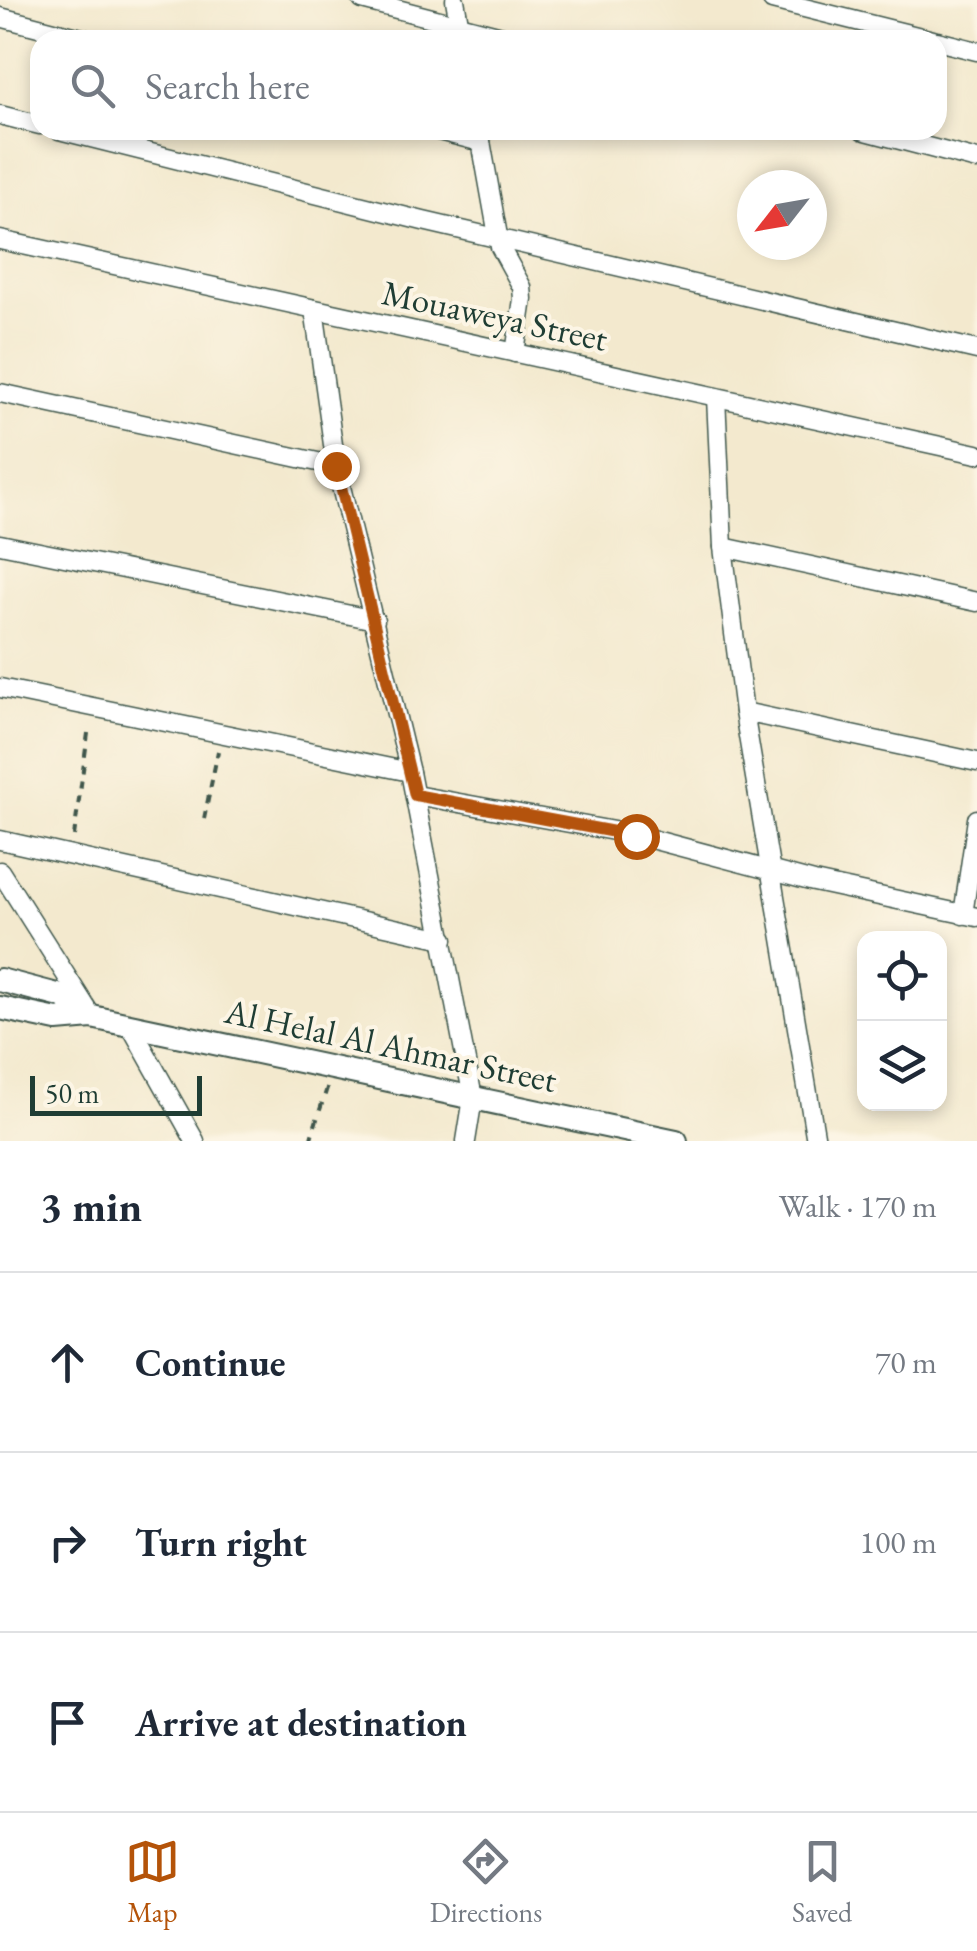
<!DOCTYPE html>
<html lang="en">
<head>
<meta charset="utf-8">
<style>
  :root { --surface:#fff; --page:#f6f6f7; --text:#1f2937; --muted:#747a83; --line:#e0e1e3; --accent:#b45309 }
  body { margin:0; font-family:"EB Garamond",serif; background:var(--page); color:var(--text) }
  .controls { position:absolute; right:30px; bottom:30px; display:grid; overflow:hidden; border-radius:20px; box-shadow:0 5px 15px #0003 }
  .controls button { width:90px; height:90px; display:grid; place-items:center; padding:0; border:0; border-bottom:2px solid var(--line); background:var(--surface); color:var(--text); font:50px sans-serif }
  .compass { position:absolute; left:737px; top:170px; width:90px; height:90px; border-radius:50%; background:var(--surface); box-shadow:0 5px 15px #0003; rotate:239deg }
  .scale { position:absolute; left:30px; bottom:25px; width:172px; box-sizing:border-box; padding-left:10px; border:5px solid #1f3d34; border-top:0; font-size:28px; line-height:35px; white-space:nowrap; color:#1f3d34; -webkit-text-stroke:8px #fcf5e5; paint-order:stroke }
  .stop { position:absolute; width:30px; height:30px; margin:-22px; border:8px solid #b45309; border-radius:50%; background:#fff }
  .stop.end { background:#b45309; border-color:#fff; box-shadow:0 2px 10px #0008 }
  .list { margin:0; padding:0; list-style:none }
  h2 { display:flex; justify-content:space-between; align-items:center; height:130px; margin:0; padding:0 40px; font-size:42px }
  h2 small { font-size:32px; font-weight:400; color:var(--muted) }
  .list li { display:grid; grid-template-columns:65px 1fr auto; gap:30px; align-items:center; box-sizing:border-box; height:180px; padding:0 40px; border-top:2px solid var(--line) }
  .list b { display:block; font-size:38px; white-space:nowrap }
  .list em { font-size:32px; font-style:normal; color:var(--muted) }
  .icon { flex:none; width:55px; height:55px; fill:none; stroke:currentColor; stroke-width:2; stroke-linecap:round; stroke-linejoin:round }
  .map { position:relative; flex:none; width:977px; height:1141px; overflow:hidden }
  .search { position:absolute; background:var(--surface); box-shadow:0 5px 15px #0003; left:30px; right:30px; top:30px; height:110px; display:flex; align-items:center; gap:25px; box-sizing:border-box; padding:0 35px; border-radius:30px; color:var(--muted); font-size:38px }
  .sheet { height:670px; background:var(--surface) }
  nav { display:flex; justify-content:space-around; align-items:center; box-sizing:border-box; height:140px; border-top:2px solid var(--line); background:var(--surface); font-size:28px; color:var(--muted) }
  nav a { display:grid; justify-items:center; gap:5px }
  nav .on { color:var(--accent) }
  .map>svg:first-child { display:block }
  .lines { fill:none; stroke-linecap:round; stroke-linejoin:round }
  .minor-casing { stroke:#3f574b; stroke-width:21 }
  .tertiary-casing { stroke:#3f574b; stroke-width:26 }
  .path { stroke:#3f574b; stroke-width:4; stroke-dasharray:8 8; stroke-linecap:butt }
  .minor { stroke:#fff; stroke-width:18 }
  .tertiary { stroke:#fff; stroke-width:22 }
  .route { stroke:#b45309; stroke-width:12 }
  .labels { text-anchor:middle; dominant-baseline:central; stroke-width:8; stroke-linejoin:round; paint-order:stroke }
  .street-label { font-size:35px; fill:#1f3d34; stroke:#fcf5e5 }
</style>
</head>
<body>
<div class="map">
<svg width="977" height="1141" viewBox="0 0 977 1141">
  <rect width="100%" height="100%" fill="#fcf5e5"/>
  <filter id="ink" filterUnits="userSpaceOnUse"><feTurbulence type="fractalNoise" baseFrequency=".01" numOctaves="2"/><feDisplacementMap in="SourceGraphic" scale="20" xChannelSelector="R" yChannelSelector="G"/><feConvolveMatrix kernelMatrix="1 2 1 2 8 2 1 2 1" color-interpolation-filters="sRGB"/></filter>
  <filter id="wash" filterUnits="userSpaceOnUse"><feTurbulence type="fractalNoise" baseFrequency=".0048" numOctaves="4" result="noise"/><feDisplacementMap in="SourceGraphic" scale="40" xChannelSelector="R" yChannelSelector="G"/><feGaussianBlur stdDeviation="2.25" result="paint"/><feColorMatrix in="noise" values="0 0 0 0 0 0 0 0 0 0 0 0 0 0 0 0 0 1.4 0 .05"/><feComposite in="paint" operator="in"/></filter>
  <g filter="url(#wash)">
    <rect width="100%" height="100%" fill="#f3e9ce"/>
  </g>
  <g filter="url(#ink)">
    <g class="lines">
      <g class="minor-casing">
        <g id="minor">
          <polyline points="362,0 517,40"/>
          <polyline points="455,0 462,40"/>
          <polyline points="772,0 933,40"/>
          <polyline points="0,17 89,40"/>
          <polyline points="937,41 977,51"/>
          <polyline points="0,115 40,125"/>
          <polyline points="59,130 423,221 977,350"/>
          <polyline points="435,130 481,142"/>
          <polyline points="479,130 500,247 522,287 523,299 515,353"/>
          <polyline points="862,130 977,160"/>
          <polyline points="0,240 977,454"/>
          <polyline points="314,309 336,466 410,772 473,1098 466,1141"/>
          <polyline points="0,393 336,466"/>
          <polyline points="716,397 723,547 744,712 816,1141"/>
          <polyline points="0,544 375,620"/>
          <polyline points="723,547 977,602"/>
          <polyline points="0,688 410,772"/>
          <polyline points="744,712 977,762"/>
          <polyline points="415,795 636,835 814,882 977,917"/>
          <polyline points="0,840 444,939"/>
          <polyline points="0,871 88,1010"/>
          <polyline points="963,915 977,819"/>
          <polyline points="130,1025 195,1141"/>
        </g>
      </g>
      <g class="tertiary-casing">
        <g id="tertiary">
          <polyline points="0,980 61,996 92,1017"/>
          <polyline points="0,1008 57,1020 92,1017 676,1141"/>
        </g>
      </g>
      <g class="path">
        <polyline points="204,819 218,751"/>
        <polyline points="74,836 89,726"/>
        <polyline points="310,1141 327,1088"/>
      </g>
      <use href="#minor" class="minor"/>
      <use href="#tertiary" class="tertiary"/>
    </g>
  </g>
  <g class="lines" filter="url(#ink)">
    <polyline class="route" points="336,466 415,795 636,836"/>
  </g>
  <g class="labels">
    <g class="street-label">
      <text transform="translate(495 315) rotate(12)">Mouaweya Street</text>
      <text transform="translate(391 1045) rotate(12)">Al Helal Al Ahmar Street</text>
    </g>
  </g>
</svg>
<div class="controls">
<button><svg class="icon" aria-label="locate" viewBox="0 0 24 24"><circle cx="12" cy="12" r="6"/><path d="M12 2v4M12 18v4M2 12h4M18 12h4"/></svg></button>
<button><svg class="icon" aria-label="layers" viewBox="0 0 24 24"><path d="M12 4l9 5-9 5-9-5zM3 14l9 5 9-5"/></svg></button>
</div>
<svg class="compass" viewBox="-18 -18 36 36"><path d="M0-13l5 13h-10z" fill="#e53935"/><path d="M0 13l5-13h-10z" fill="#747a83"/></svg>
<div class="scale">50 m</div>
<div class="stop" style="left:636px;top:836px"></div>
<div class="stop end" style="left:336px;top:466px"></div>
<div class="search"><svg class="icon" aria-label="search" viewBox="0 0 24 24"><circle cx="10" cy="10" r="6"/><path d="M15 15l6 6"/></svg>Search here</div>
</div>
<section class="sheet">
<h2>3 min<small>Walk · 170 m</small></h2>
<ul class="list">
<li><svg class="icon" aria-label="ahead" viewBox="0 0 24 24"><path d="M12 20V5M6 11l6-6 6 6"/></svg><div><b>Continue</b></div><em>70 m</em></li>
<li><svg class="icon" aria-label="right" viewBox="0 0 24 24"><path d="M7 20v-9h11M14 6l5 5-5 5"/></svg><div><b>Turn right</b></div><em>100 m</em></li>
<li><svg class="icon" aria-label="arrive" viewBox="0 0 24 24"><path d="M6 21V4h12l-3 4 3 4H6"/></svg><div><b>Arrive at destination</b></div></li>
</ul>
</section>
<nav>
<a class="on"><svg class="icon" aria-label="map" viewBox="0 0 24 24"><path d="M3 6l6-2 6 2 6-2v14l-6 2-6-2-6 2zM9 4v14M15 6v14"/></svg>Map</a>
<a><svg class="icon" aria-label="directions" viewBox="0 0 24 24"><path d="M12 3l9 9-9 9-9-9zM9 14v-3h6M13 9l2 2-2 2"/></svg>Directions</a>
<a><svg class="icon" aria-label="saved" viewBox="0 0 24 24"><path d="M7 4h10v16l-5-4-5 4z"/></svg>Saved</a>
</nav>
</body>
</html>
